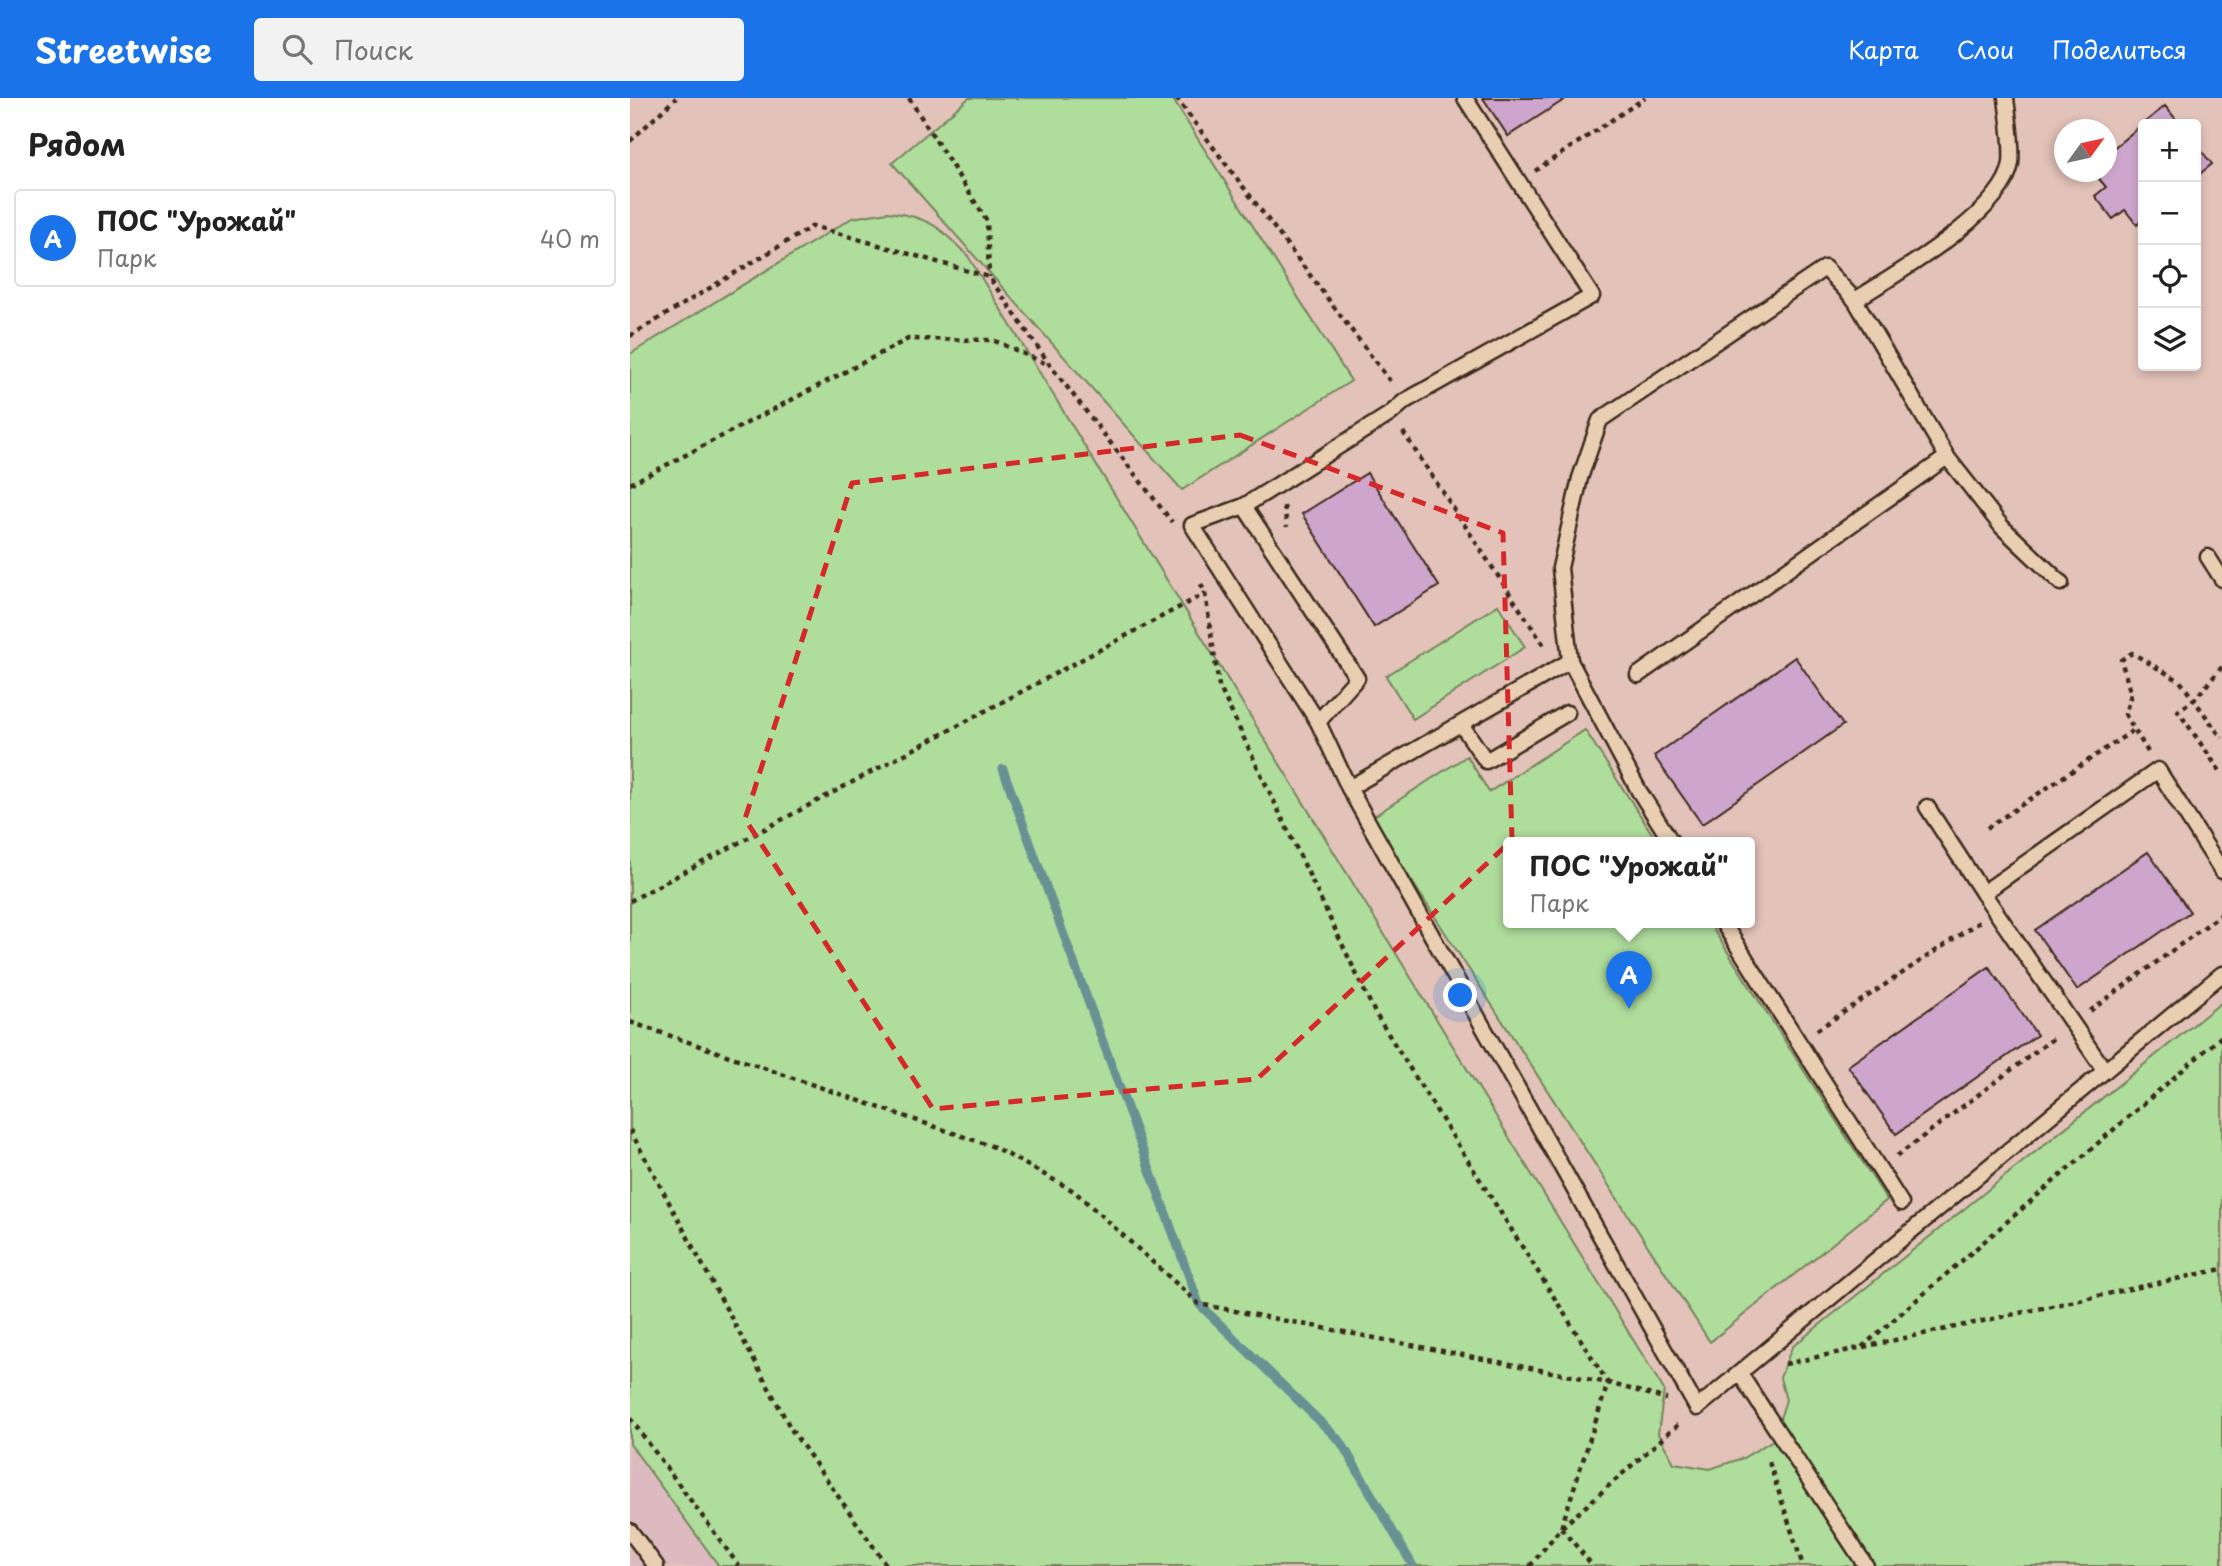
<!DOCTYPE html>
<html lang="ru">
<head>
<meta charset="utf-8">
<style>
  :root { --surface:#fff; --page:#f2f2f2; --text:#222; --muted:#767676; --line:#e0e0e0; --accent:#1a73e8 }
  body { margin:0; font-family:"Playpen Sans",sans-serif; background:var(--page); color:var(--text) }
  .controls { position:absolute; right:21px; top:21px; display:grid; overflow:hidden; border-radius:7px; box-shadow:0 4px 10px #0003 }
  .controls button { width:63px; height:63px; display:grid; place-items:center; padding:0; border:0; border-bottom:2px solid var(--line); background:var(--surface); color:var(--text); font:35px sans-serif }
  .compass { position:absolute; left:1424px; top:21px; width:63px; height:63px; border-radius:50%; background:var(--surface); box-shadow:0 4px 10px #0003; rotate:57deg }
  .you { position:absolute; left:831px; top:898px; width:24px; height:24px; margin:-18px; border:5px solid #fff; border-radius:50%; background:#1a73e8; box-shadow:0 0 0 10px #1a73e833 }
  .badge { display:grid; place-items:center; width:46px; height:46px; border-radius:50%; background:var(--accent); color:#fff; font-size:23px; font-weight:700 }
  .pin { position:absolute; translate:-50% -58px; filter:drop-shadow(0 2px 4px #0008) }
  .pin::after { content:''; position:absolute; top:37px; width:24px; height:21px; background:inherit; clip-path:polygon(0 0,100% 0,50% 100%) }
  .popup { position:absolute; left:873px; top:739px; width:252px; height:91px; box-sizing:border-box; display:grid; place-content:center; border-radius:7px; background:var(--surface); filter:drop-shadow(0 2px 5px #0005); font-size:23px; white-space:nowrap; color:var(--muted) }
  .popup b { font-size:26px; color:var(--text) }
  .popup::after { content:''; position:absolute; left:50%; top:100%; margin-left:-14px; border:14px solid transparent; border-top-color:var(--surface) }
  .list { margin:0; padding:0; list-style:none }
  h2 { display:flex; justify-content:space-between; align-items:center; height:91px; margin:0; padding:0 28px; font-size:30px }
  h2 small { font-size:23px; font-weight:400; color:var(--muted) }
  .list li { display:grid; grid-template-columns:46px 1fr auto; gap:21px; align-items:center; box-sizing:border-box; height:98px; margin:0 14px 14px; padding:0 14px; border:2px solid var(--line); border-radius:7px }
  .list b { display:block; font-size:26px; white-space:nowrap }
  .list p { margin:0; font-size:23px; white-space:nowrap; color:var(--muted) }
  .list em { font-size:23px; font-style:normal; color:var(--muted) }
  .icon { flex:none; width:38px; height:38px; fill:none; stroke:currentColor; stroke-width:2; stroke-linecap:round; stroke-linejoin:round }
  .map { position:relative; flex:none; width:1592px; height:1468px; overflow:hidden }
  header { display:flex; align-items:center; gap:42px; box-sizing:border-box; height:98px; padding:0 35px; background:var(--accent); color:#fff }
  header strong { font-size:33px }
  nav { display:flex; gap:38px; margin-inline-start:auto; font-size:24px }
  .search { width:490px; height:63px; background:var(--page); display:flex; align-items:center; gap:18px; box-sizing:border-box; padding:0 24px; border-radius:7px; color:var(--muted); font-size:26px }
  main { display:flex }
  aside { flex:1; background:var(--surface) }
  .map>svg:first-child { display:block }
  .built { fill:#dcbabf }
  .green { fill:#afdd9c; stroke:#75845d; stroke-width:2 }
  .lines { fill:none; stroke-linecap:round; stroke-linejoin:round }
  .stream { stroke:#689194; stroke-width:9 }
  .building { fill:#cea6cd; stroke:#3b2a1e; stroke-width:2 }
  .lane-casing { stroke:#3b2a1e; stroke-width:19 }
  .path { stroke:#3b2a1e; stroke-width:4.5; stroke-dasharray:5 5; stroke-linecap:butt }
  .lane { stroke:#eaceb1; stroke-width:14 }
  .marked { fill:none; stroke:#d62828; stroke-width:5; stroke-dasharray:14 9; stroke-linejoin:round }
</style>
</head>
<body>
<header>
<strong>Streetwise</strong>
<div class="search"><svg class="icon" aria-label="search" viewBox="0 0 24 24"><circle cx="10" cy="10" r="6"/><path d="M15 15l6 6"/></svg>Поиск</div>
<nav><a>Карта</a><a>Слои</a><a>Поделиться</a></nav>
</header>
<main>
<aside>
<h2>Рядом<small></small></h2>
<ul class="list">
<li><span class="badge">A</span><div><b>ПОС &quot;Урожай&quot;</b><p>Парк</p></div><em>40 m</em></li>
</ul>
</aside>
<div class="map">
<svg width="1592" height="1468" viewBox="0 0 1592 1468">
  <rect width="100%" height="100%" fill="#e2c2b9"/>
  <filter id="ink" filterUnits="userSpaceOnUse"><feTurbulence type="fractalNoise" baseFrequency=".0143" numOctaves="2"/><feDisplacementMap in="SourceGraphic" scale="14" xChannelSelector="R" yChannelSelector="G"/><feConvolveMatrix kernelMatrix="1 2 1 2 8 2 1 2 1" color-interpolation-filters="sRGB"/></filter>
  <g filter="url(#ink)">
    <polygon class="built" points="0,1346 89,1468 0,1468"/>
    <g class="green">
      <polygon points="339,0 542,0 721,283 552,392 262,65"/>
      <path d="M258,114C300,119 309,129 338,158L1034,1292L1028,1336L1044,1365L1080,1371L1113,1360L1143,1342L1156,1302L1150,1280L1162,1249L1592,904V1468H89L0,1346V256L222,120Z"/>
      <polygon points="868,507 895,549 783,621 756,578"/>
      <polygon points="955,632 1028,745 878,745 878,825 1079,825 1257,1102 1080,1244 741,720 837,658 859,694"/>
    </g>
    <g class="lines">
      <polyline class="stream" points="373,671 569,1206 711,1344 783,1468"/>
    </g>
    <g class="building">
      <polygon points="853,0 937,0 878,38"/>
      <polygon points="1535,8 1550,26 1513,26 1513,121 1507,127 1495,112 1483,121 1465,98 1476,89 1463,74 1476,74 1476,56"/>
      <polygon points="1566,46 1582,66 1566,79"/>
      <polygon points="737,375 809,488 744,529 672,416"/>
      <polygon points="1165,559 1213,627 1072,726 1024,658"/>
      <polygon points="1518,754 1560,814 1447,892 1405,832"/>
      <polygon points="1359,869 1407,937 1266,1036 1218,968"/>
    </g>
    <g class="lines">
      <g class="lane-casing">
        <g id="lane">
          <path d="M1376,0C1378,19 1383,46 1381,65C1374,115 1266,176 1225,202L1317,359L1372,429L1431,485"/>
          <polyline points="614,408 562,427 688,624 719,690 1067,1310 1592,876"/>
          <polyline points="1578,459 1592,481"/>
          <polyline points="1008,577 1317,359"/>
          <polyline points="688,624 727,580 614,408 760,316 775,303 962,198 835,0"/>
          <polyline points="831,626 856,663 937,615"/>
          <polyline points="719,690 940,563"/>
          <polyline points="1297,709 1353,795 1528,672 1592,773"/>
          <polyline points="1042,745 1009,693 940,563 930,470 950,380 970,322 1195,170 1225,202"/>
          <polyline points="1353,795 1475,973"/>
          <polyline points="1093,825 1271,1105"/>
          <polyline points="1110,1276 1236,1468"/>
          <polyline points="0,1433 26,1468"/>
        </g>
      </g>
      <g class="path">
        <polyline points="279,0 357,123 359,179"/>
        <polyline points="546,0 763,287"/>
        <polyline points="0,43 46,0"/>
        <polyline points="905,73 1015,0"/>
        <polyline points="0,238 183,128 359,179 420,267 542,424"/>
        <polyline points="773,334 915,549"/>
        <polyline points="0,386 278,241 363,242 419,267"/>
        <polyline points="654,408 657,429"/>
        <polyline points="571,486 575,495 589,588 745,915 978,1285 931,1430"/>
        <polyline points="1592,569 1564,602 1592,640"/>
        <polyline points="1518,654 1495,616 1501,596 1491,562 1502,555 1550,583 1564,602 1548,613 1592,676"/>
        <polyline points="1357,730 1505,631"/>
        <polyline points="0,803 576,495"/>
        <polyline points="1460,913 1592,816"/>
        <polyline points="0,924 364,1049 444,1093 569,1206 978,1285 1037,1301"/>
        <polyline points="1187,932 1349,824"/>
        <polyline points="0,1032 161,1331 257,1468"/>
        <polyline points="1267,1058 1425,939"/>
        <polyline points="1232,1249 1592,938"/>
        <polyline points="1155,1266 1592,1171"/>
        <polyline points="0,1320 109,1468"/>
        <polyline points="1139,1364 1173,1468"/>
        <polyline points="931,1430 963,1468"/>
        <polyline points="900,1468 931,1430 1051,1324"/>
      </g>
      <use href="#lane" class="lane"/>
    </g>
  </g>
  <path class="marked" d="M610,337L873,435L882,742L627,981L303,1011L115,721L222,385Z"/>
</svg>
<div class="controls">
<button>+</button>
<button>−</button>
<button><svg class="icon" aria-label="locate" viewBox="0 0 24 24"><circle cx="12" cy="12" r="6"/><path d="M12 2v4M12 18v4M2 12h4M18 12h4"/></svg></button>
<button><svg class="icon" aria-label="layers" viewBox="0 0 24 24"><path d="M12 4l9 5-9 5-9-5zM3 14l9 5 9-5"/></svg></button>
</div>
<svg class="compass" viewBox="-18 -18 36 36"><path d="M0-13l5 13h-10z" fill="#e53935"/><path d="M0 13l5-13h-10z" fill="#767676"/></svg>
<div class="you"></div>
<div class="pin badge" style="left:999px;top:911px">A</div>
<div class="popup"><b>ПОС &quot;Урожай&quot;</b>Парк</div>
</div>
</main>
</body>
</html>
